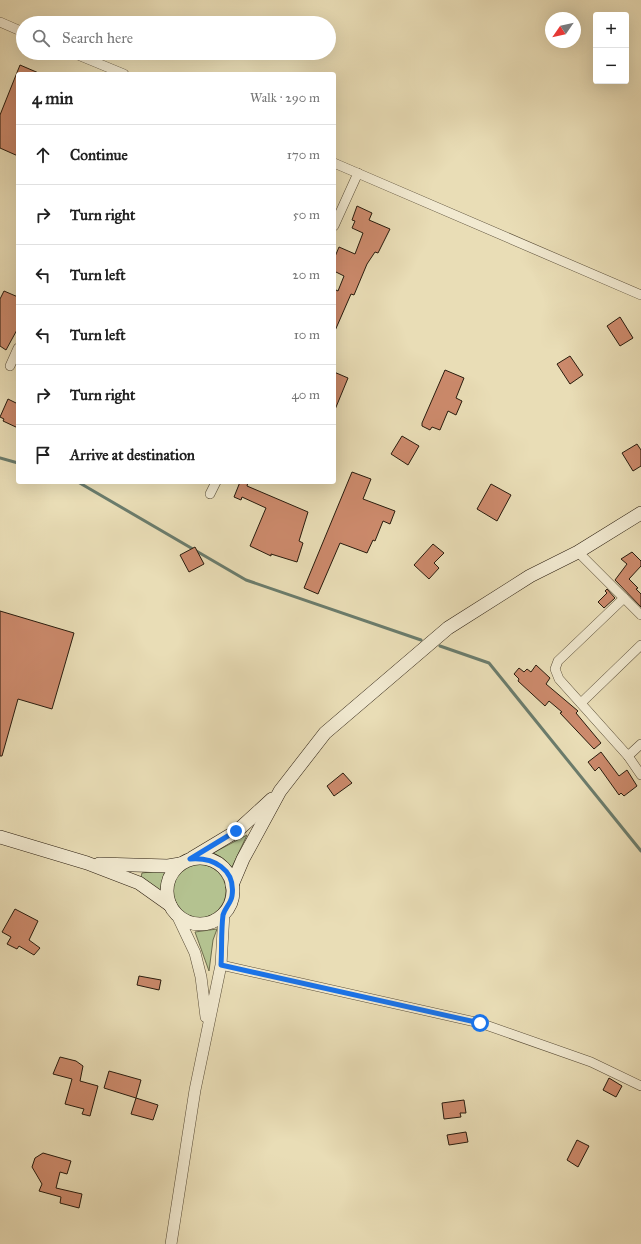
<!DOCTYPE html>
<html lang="en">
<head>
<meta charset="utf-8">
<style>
  :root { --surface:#fff; --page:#f2f2f2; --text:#222; --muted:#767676; --line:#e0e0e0 }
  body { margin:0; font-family:"IM FELL Great Primer",serif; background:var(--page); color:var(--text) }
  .controls { position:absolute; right:12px; top:12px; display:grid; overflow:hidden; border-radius:4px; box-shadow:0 4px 16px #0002 }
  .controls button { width:36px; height:36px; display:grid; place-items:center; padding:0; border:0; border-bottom:1px solid var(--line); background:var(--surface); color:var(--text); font:20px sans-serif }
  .compass { position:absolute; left:545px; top:12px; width:36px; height:36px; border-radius:50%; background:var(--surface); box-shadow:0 4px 16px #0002; rotate:236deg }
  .stop { position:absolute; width:12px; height:12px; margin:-9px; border:3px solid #1a73e8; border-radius:50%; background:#fff }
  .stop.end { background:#1a73e8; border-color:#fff; box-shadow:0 1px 4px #0008 }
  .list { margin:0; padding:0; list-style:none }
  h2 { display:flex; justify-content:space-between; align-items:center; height:52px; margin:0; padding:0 16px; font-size:17px }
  h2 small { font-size:13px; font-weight:400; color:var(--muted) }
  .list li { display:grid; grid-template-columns:26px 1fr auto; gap:12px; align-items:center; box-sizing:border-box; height:60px; padding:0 16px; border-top:1px solid var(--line) }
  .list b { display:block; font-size:15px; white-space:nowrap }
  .list em { font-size:13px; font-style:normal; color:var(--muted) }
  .icon { flex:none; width:22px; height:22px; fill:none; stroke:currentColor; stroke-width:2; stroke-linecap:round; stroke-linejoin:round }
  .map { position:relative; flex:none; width:641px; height:1244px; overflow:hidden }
  .search { position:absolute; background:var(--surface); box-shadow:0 4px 16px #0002; left:16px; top:16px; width:320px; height:44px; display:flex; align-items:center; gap:10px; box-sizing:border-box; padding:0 14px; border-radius:22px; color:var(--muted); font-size:15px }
  .panel { position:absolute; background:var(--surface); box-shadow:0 4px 16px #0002; left:16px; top:72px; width:320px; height:412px; border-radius:4px }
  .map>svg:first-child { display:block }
  .green { fill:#b4c290; stroke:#6e6e4e }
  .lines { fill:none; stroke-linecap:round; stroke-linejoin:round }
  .stream { stroke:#6b7c6c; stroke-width:3 }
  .building { fill:#cc8a6c; stroke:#281b0d }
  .minor-casing { stroke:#584c37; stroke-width:10 }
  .tertiary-casing { stroke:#584c37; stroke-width:12 }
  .secondary-casing { stroke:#281b0d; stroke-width:14 }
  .minor { stroke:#f1e9d0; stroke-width:9 }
  .tertiary { stroke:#f1e9d0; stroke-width:11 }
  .secondary { stroke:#f1e9d0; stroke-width:13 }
  .route { stroke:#1a73e8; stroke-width:5 }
</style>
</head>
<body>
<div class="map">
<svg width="641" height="1244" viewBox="0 0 641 1244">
  <rect width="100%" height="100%" fill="#e9ddb6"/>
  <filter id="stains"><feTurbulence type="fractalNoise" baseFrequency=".005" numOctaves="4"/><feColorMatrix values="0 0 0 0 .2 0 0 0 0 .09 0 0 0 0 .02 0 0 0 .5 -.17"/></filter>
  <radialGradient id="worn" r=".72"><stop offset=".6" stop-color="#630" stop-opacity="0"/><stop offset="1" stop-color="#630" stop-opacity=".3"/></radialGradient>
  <g class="green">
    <polygon points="247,835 232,867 221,857 213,853"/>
    <circle cx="199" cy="891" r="27"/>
    <polygon points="165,870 160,892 141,877 142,873"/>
    <polygon points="217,929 213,940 209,971 195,932"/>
  </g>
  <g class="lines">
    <g class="stream">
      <polyline points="0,458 18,463"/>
      <polyline points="78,482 246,580 421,640"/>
      <polyline points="440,646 489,663 641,851"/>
    </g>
  </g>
  <g class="building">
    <polygon points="20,65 41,74 18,74 18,156 0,148 0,115"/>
    <polygon points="357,206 372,213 369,220 390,229 378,253 375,252 367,264 354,295 351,294 334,333 334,289 338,291 344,276 334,271 334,259 339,247 355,254 363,233 352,228 355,221 352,220"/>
    <polygon points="4,291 18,297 18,328 6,350 0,346 0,299"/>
    <polygon points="620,317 633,338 620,346 607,326"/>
    <polygon points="570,356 583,375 570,384 557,364"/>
    <polygon points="445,370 464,378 456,398 462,401 456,415 448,411 440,430 432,427 430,430 422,426 422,423"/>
    <polygon points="334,372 348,378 334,412"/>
    <polygon points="8,399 18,404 18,428 3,421 4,419 0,417"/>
    <polygon points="402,436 419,446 408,465 391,454"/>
    <polygon points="637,444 641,450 641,466 633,471 622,453"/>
    <polygon points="352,472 371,479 363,499 395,511 390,524 383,521 375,541 373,540 367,553 340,543 318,594 304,588"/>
    <polygon points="240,482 248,482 247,486 308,512 299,541 303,543 297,562 271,554 271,556 250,546 266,508 242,497 241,500 234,497"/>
    <polygon points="491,484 511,495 497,521 477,509"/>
    <polygon points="433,544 444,553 434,563 439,568 429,579 414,565"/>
    <polygon points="195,547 204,564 189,572 180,555"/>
    <polygon points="632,552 641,561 641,566 629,579 638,588 636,589 641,594 641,607 615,580 627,564 621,559"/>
    <polygon points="607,589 615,598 604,608 598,602 607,593 605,591"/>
    <polygon points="0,611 74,633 52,709 18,699 2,756 0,756"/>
    <polygon points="536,665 550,678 546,684 578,711 576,713 601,743 594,749 560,713 562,712 549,701 545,706 518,681 519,679 514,674 519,668 524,672 527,669 531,672"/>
    <polygon points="601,752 619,776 627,770 637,786 624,796 621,793 619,795 599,767 595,771 588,762"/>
    <polygon points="343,773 352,783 334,796 327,786"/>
    <polygon points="15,909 38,921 29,940 40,948 34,955 19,946 17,949 7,944 11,937 2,932"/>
    <polygon points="139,976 161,980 159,990 137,985"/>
    <polygon points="60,1057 76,1061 83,1066 80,1081 98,1086 90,1116 82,1114 84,1109 65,1104 72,1079 53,1074"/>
    <polygon points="109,1071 141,1080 136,1098 104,1088"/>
    <polygon points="609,1078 622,1086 616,1097 603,1090"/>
    <polygon points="136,1098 158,1105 153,1120 131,1114"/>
    <polygon points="464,1100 466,1113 460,1113 461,1117 444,1119 442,1103"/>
    <polygon points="466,1132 468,1142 449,1145 447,1135"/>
    <polygon points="577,1140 589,1146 578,1167 567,1160"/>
    <polygon points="43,1153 71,1161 67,1174 60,1172 56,1188 82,1194 79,1208 60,1203 61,1197 39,1191 42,1184 32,1167 35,1158"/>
  </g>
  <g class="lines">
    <g class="minor-casing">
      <g id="minor">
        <polyline points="0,22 23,32"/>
        <polyline points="73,53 124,74"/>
        <polyline points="334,163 641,295"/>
        <polyline points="334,226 358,173"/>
        <polyline points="10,366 18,348"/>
        <polyline points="210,494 216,482"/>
        <polyline points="578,552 641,615"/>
        <polyline points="624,598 558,661 555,669 559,679 628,756 641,775"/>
        <polyline points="581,703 641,645"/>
        <polyline points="628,756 641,744"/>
        <polyline points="221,965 480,1023 591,1062 641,1086"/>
      </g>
    </g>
    <g class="tertiary-casing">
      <g id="tertiary">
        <polyline points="177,915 195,953 201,977 206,1017"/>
        <polyline points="171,1244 195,1090 221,965 224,913"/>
      </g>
    </g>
    <g class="secondary-casing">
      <g id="secondary">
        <polyline points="0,837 87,863 139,883 170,905"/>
        <polyline points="192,858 237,831 272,799"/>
        <circle cx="200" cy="891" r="33"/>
        <polyline points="99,864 168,866 180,864"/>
        <polyline points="232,885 243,859 280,791 325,733 448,628 530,576 578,552 641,513"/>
      </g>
    </g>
    <use href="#minor" class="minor"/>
    <use href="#tertiary" class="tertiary"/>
    <use href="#secondary" class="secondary"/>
  </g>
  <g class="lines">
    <path class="route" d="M236,831L190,859C213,857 236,869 232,896C231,903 225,908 223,915C221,931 222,949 221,965L480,1023"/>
  </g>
  <rect width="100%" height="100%" filter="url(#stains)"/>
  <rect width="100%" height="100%" fill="url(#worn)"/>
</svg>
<div class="controls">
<button>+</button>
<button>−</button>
</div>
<svg class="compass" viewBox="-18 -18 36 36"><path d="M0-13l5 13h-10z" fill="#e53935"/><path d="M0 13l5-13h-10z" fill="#767676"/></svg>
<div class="stop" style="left:480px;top:1023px"></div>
<div class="stop end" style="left:236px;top:831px"></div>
<div class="search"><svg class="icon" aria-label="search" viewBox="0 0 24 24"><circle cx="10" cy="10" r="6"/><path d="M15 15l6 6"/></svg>Search here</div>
<section class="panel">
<h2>4 min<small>Walk · 290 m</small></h2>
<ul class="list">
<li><svg class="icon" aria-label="ahead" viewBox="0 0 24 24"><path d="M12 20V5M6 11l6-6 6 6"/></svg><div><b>Continue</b></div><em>170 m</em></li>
<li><svg class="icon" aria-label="right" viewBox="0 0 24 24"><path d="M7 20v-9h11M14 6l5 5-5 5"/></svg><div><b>Turn right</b></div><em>50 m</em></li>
<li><svg class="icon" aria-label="left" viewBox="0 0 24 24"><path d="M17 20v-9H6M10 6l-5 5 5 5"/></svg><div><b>Turn left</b></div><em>20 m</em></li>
<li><svg class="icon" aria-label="left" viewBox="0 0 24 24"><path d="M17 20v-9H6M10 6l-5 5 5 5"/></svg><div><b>Turn left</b></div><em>10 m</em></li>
<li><svg class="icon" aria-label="right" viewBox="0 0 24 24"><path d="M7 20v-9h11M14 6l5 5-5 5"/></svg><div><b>Turn right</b></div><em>40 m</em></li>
<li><svg class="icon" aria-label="arrive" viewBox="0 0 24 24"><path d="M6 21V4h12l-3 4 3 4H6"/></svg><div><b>Arrive at destination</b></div></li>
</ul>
</section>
</div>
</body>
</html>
